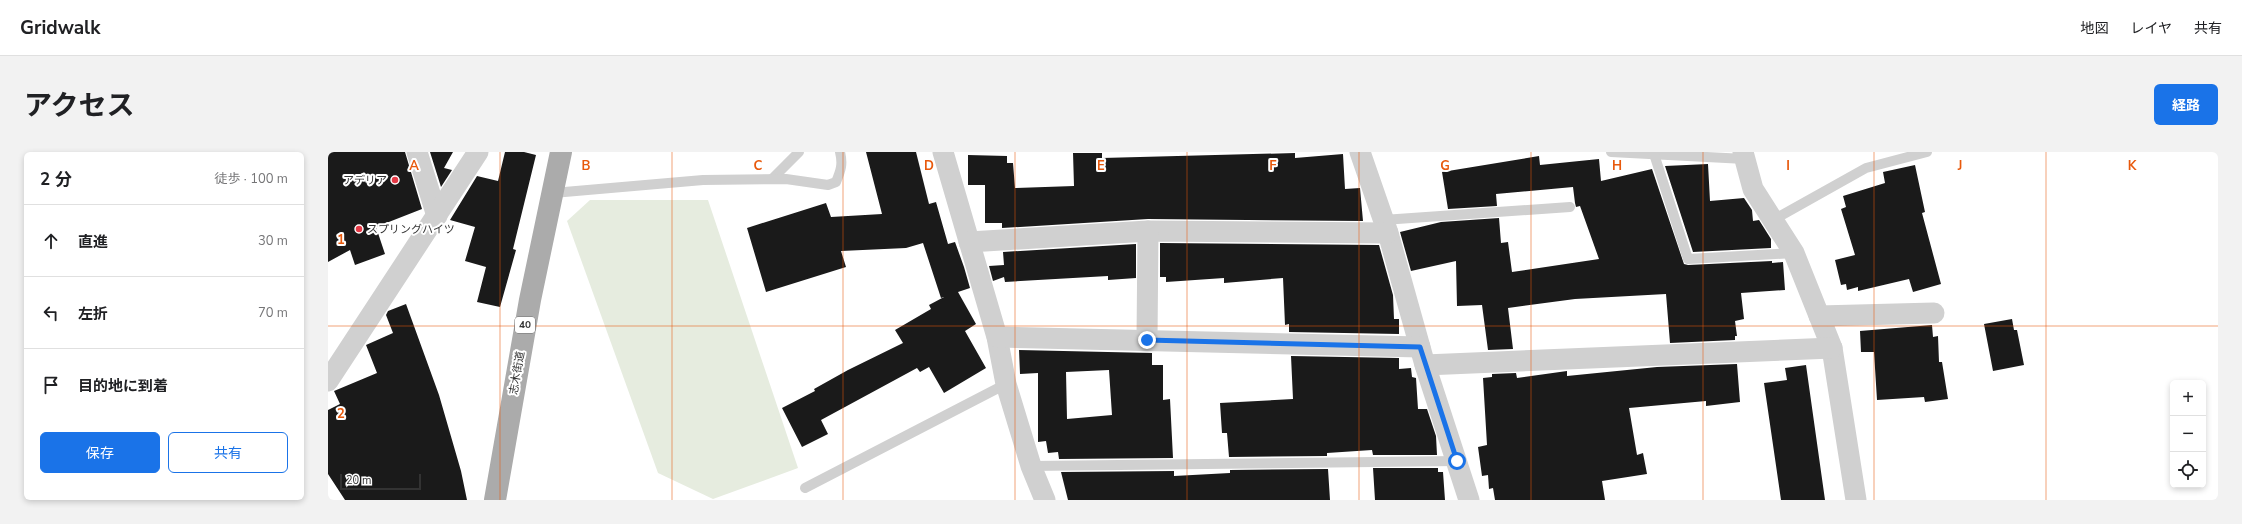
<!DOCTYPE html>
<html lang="ja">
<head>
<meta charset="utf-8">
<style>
  :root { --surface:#fff; --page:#f2f2f2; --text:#202124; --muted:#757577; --line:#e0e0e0; --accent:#1a73e8 }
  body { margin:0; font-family:"Nunito Sans","Noto Sans JP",sans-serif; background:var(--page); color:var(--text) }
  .controls { position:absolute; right:12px; bottom:12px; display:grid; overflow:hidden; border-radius:6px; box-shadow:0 2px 6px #0003 }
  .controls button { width:36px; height:36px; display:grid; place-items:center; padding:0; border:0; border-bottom:1px solid var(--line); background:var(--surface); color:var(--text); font:20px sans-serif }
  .scale { position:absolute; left:12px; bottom:10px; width:81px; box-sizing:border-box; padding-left:4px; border:2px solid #333; border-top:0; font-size:11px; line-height:14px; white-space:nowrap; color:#333; -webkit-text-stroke:3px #fff; paint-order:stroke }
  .stop { position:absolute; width:12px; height:12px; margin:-9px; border:3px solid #1a73e8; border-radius:50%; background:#fff }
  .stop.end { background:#1a73e8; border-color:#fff; box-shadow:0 1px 4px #0008 }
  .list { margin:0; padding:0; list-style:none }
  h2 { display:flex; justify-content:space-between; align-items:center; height:52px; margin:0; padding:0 16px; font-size:17px }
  h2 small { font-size:13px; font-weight:400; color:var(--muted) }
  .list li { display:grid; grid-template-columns:26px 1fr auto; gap:12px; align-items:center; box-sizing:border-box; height:72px; padding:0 16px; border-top:1px solid var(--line) }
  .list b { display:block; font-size:15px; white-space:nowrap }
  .list em { font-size:13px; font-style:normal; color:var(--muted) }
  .actions { display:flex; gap:8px; padding:12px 16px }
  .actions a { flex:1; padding:9px 0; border:1px solid var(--accent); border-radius:6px; text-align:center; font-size:14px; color:var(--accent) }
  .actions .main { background:var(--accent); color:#fff }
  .icon { flex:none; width:22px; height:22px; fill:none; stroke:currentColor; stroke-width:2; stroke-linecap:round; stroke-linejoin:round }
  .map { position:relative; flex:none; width:1890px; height:348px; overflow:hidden; border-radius:6px }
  header { display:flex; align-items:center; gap:24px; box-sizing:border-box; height:56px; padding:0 20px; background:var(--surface); border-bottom:1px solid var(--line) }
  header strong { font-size:19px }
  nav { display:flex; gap:22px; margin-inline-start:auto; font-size:14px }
  .intro { display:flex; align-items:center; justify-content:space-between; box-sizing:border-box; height:96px; padding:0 24px }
  h1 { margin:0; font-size:28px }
  .button { padding:10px 18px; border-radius:6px; background:var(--accent); color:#fff; font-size:14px; font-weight:700 }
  main { display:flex; gap:24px; padding:0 24px }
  aside { flex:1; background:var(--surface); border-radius:6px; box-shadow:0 2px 6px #0003 }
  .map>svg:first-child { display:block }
  .green { fill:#e6ecdf }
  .building { fill:#1a1a1a; fill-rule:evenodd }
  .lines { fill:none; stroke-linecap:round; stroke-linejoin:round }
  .lane { stroke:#d0d0d0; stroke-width:10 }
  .street { stroke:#d0d0d0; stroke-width:21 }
  .primary { stroke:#ababab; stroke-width:22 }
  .route { stroke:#1a73e8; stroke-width:5 }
  .grid { fill:none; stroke:#e8590c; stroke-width:1; stroke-opacity:0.55 }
  .poi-dot { fill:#e63946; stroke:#fff; stroke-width:1.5 }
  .labels { text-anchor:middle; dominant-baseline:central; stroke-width:4; stroke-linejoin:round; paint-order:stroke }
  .shield { fill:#fff; stroke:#707070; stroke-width:1 }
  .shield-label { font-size:10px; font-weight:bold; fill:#333 }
  .poi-label { font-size:11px; fill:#333; stroke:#fff; text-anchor:end }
  .street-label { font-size:11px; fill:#333; stroke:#fff }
  .grid-label { font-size:13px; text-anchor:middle; font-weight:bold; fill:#e8590c; stroke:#fff; stroke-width:4; stroke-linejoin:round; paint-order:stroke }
</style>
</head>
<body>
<header>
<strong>Gridwalk</strong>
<nav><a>地図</a><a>レイヤ</a><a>共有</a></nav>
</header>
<div class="intro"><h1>アクセス</h1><a class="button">経路</a></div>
<main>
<aside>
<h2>2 分<small>徒歩 · 100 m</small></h2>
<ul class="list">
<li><svg class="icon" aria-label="ahead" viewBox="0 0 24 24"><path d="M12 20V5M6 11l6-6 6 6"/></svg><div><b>直進</b></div><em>30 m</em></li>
<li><svg class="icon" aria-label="left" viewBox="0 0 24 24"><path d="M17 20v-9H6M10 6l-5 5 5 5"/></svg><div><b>左折</b></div><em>70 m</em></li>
<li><svg class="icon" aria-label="arrive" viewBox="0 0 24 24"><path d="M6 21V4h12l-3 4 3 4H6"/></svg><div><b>目的地に到着</b></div></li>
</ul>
<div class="actions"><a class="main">保存</a><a>共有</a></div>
</aside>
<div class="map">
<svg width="1890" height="348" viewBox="0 0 1890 348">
  <rect width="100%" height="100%" fill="#fff"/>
  <polygon class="green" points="262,48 380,48 470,316 385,347 330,321 239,69"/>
  <g class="building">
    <polygon points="0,0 77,0 94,57 48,75 57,102 27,113 22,98 0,110"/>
    <polygon points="102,0 125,0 116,16 124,18 113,35"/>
    <polygon points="177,0 196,0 208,3 185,97 188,98 172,155 149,150 158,115 137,109 147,75 122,68 149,24 170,29"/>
    <polygon points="538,0 588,0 601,52 608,50 620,92 627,90 636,115 642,136 630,140 648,172 637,179 658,216 616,241 601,215 592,220 589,216 493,268 500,282 474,295 454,256 487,239 486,237 520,218 575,191 567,178 603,157 601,153 616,145 613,146 595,91 578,96 513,99 518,115 438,140 419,76 498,51 503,65 554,62"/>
    <polygon points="745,1 774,1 774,6 967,1 967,6 1015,2 1017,37 1032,36 1035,69 820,67 674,76 674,71 657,71 657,33 640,33 640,3 679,4 679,11 685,11 687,36 746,34"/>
    <polygon points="1211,4 1212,13 1271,7 1273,29 1324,17 1356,112 1360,113 1444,109 1444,111 1455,110 1457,138 1413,141 1416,167 1407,169 1409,184 1407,184 1407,188 1342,191 1338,142 1247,147 1180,156 1185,197 1160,198 1154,153 1129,154 1128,109 1083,119 1072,80 1113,70 1171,66 1173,91 1180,90 1184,120 1271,107 1252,54 1248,55 1247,51 1245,35 1168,42 1169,54 1120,57 1114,20"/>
    <polygon points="1380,12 1382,49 1416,46 1424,58 1425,69 1431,68 1443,87 1443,96 1365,100 1337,14"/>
    <polygon points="1587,13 1597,60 1594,61 1613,132 1585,140 1581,127 1530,139 1530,135 1519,138 1518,132 1513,133 1507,108 1527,103 1513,57 1518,55 1515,44 1557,31 1555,20"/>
    <polygon points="832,91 1051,93 1065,143 1066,167 1071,167 1071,182 961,180 961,172 957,173 955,126 896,131 896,126 838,130 838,125 832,125"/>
    <polygon points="808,92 808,126 780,128 780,124 677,130 676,125 665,129 661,114 676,113 675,100"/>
    <polygon points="78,152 111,243 133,319 139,348 17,348 0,322 0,258 12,252 6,239 49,221 38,193 65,181 58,163 60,159"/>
    <polygon points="1684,167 1686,178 1689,178 1696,213 1665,219 1656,172"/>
    <polygon points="1604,173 1605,185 1610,184 1611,210 1614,210 1620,247 1597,250 1596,245 1549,248 1546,200 1533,200 1532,179"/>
    <path d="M691,198L824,201V213H835V248L842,247L845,306L731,307L730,300L720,301L718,289L710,290V221L692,222ZM781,218L784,263L739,267L738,220Z"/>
    <polygon points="963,204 1071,206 1071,217 1083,216 1084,225 1088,226 1090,257 1099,257 1108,284 1109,303 1045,303 1044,298 999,301 999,304 901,305 899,281 894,281 892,251 965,247"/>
    <polygon points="1409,212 1412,250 1378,254 1378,249 1301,256 1309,303 1315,301 1319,322 1274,329 1277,348 1167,348 1165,336 1161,337 1160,323 1154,324 1150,295 1159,293 1155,226 1164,225 1164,222 1188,221 1189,226 1239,219 1239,224 1329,215"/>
    <polygon points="1478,213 1497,348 1453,348 1436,231 1459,228 1457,216"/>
    <polygon points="1045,316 1110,316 1110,320 1115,320 1117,348 1047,348"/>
    <polygon points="1000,317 1002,348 740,348 733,320 846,319 846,324 902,321 902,318"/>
  </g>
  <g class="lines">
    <g class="lane">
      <polyline points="1283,0 1417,7"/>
      <polyline points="1326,2 1360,107 1466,101"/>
      <polyline points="444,27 471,0"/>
      <path d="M225,41L375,28L458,27L500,33L508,30C513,18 515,12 512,0"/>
      <polyline points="1055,68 1242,55"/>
      <polyline points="1445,68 1538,16 1599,0"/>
      <polyline points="703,314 1129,309"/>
      <polyline points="477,336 678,232"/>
    </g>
    <g class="street">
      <polyline points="89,0 109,64"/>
      <polyline points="615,0 669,185 678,232 703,314 717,348"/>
      <polyline points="1032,0 1060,81 1097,213 1141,348"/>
      <polyline points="1415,0 1425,37 1466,101 1504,196 1528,348"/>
      <polyline points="641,90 820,79 1060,81"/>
      <polyline points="1491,164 1606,161"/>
      <polyline points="669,185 1092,195"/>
      <polyline points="819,188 820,79"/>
      <polyline points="1097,213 1504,196"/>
      <polyline points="0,229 150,0"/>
    </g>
    <polyline class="primary" points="167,348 202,148 233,0"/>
  </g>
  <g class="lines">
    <polyline class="route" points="819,188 1092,195 1129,309"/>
  </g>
  <path class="grid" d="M172,0V348M344,0V348M515,0V348M687,0V348M859,0V348M1031,0V348M1203,0V348M1375,0V348M1546,0V348M1718,0V348M0,174H1890"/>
  <g class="poi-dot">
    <circle cx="67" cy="28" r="4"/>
    <circle cx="31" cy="77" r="4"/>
  </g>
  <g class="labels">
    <rect class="shield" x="187" y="165" width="20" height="16" rx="3"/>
    <g class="shield-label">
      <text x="197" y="173">40</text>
    </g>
    <g class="poi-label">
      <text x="59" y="28">アデリア</text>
      <text x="39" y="77" text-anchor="start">スプリングハイツ</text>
    </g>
    <g class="street-label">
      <text transform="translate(189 221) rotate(-80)">志木街道</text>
    </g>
  </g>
  <g class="grid-label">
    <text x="86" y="18">A</text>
    <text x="258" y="18">B</text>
    <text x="430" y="18">C</text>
    <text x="601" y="18">D</text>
    <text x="773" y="18">E</text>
    <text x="945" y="18">F</text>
    <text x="1117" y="18">G</text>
    <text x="1289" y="18">H</text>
    <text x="1460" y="18">I</text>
    <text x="1632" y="18">J</text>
    <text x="1804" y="18">K</text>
    <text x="13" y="92">1</text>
    <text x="13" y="266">2</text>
  </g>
</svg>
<div class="controls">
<button>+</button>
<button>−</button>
<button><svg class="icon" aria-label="locate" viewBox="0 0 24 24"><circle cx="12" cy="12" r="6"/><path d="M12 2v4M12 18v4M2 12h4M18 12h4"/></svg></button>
</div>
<div class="scale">20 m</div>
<div class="stop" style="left:1129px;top:309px"></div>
<div class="stop end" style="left:819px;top:188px"></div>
</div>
</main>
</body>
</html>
